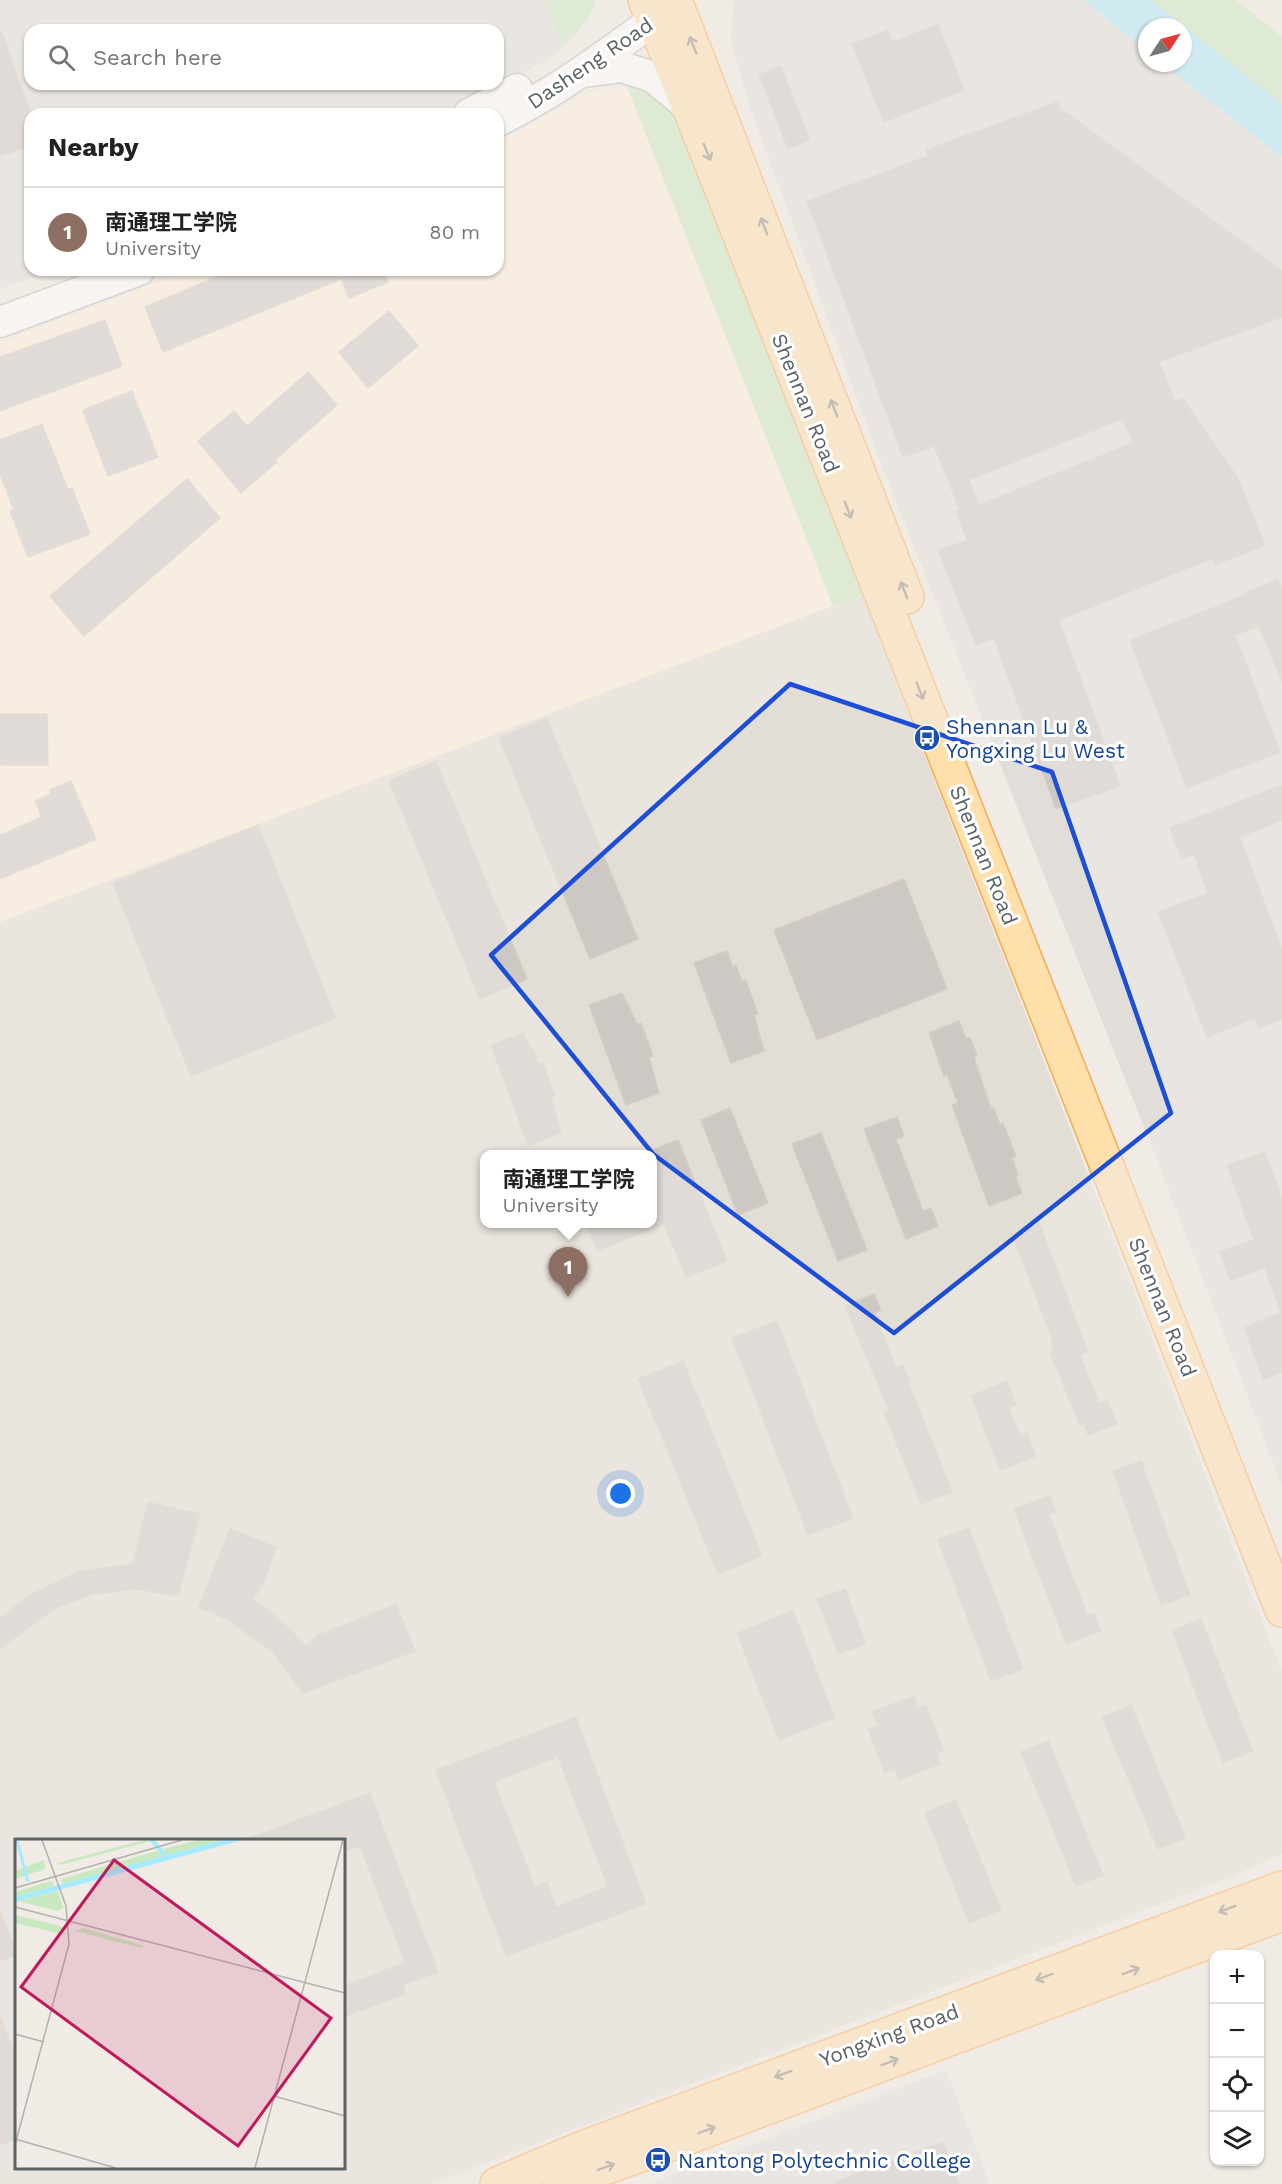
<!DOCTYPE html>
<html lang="en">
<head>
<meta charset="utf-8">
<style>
  :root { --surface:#fff; --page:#f2f2f2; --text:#222; --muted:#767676; --line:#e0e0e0; --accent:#2563eb }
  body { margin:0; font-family:"Work Sans","Noto Sans SC",sans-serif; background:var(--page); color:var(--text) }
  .controls { position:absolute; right:18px; bottom:18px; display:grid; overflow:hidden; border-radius:12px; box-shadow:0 2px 4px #0004 }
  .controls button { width:54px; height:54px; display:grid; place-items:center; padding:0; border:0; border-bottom:2px solid var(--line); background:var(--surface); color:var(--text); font:30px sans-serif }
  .compass { position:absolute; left:1138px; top:18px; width:54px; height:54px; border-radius:50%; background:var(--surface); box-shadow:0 2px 4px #0004; rotate:54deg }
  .you { position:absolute; left:621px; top:1494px; width:21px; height:21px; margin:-15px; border:4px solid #fff; border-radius:50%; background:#1a73e8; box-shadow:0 0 0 9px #1a73e833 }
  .badge { display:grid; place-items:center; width:39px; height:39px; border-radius:50%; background:var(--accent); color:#fff; font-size:20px; font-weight:700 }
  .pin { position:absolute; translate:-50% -50px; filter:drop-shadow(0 2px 3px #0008) }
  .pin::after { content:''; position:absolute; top:32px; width:21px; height:18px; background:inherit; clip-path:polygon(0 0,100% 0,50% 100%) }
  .popup { position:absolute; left:480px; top:1150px; width:177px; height:78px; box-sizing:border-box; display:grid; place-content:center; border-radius:12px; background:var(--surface); filter:drop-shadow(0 2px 4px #0005); font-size:20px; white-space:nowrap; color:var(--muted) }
  .popup b { font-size:22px; color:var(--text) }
  .popup::after { content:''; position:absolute; left:50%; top:100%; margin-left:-12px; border:12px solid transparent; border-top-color:var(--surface) }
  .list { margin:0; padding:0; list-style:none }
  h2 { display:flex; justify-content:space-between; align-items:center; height:78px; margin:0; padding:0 24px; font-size:26px }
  h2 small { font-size:20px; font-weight:400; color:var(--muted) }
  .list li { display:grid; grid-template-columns:39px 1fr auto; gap:18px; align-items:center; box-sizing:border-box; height:90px; padding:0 24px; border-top:2px solid var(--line) }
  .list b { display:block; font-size:22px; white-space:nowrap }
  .list p { margin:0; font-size:20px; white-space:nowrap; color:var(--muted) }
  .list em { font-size:20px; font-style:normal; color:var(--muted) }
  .icon { flex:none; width:33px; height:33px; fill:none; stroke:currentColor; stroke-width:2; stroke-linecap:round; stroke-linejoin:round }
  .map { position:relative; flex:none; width:1282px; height:2184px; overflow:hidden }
  .search { position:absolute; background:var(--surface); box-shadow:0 2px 4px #0004; left:24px; top:24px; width:480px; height:66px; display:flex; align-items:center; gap:15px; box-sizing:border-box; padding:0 21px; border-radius:18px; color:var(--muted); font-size:22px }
  .panel { position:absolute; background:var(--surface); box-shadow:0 2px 4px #0004; left:24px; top:108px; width:480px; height:168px; border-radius:18px }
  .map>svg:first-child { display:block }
  .commercial { fill:#ffefdb }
  .industrial { fill:#e1ddd9; fill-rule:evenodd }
  .education { fill:#e2ddd5; fill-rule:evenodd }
  .green { fill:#c8e9bf }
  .water { fill:#a6eaff }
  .building { fill:#cdc8c4; stroke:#d5ccc2; stroke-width:1.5; fill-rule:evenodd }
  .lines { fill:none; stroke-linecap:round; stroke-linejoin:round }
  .secondary-casing { stroke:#b3babd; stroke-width:33 }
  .primary-casing { stroke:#fca952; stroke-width:36 }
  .secondary { stroke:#fff; stroke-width:30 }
  .primary { stroke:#ffe0ab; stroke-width:33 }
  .oneway { stroke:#8d887b }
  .marked { fill:none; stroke:#1d4ed8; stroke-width:4.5; stroke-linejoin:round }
  .labels { text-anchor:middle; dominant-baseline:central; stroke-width:6; stroke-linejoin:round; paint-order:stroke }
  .street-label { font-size:21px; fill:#5c6366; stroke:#fff }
  .transit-label { font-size:21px; fill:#164399; stroke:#fff; text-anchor:start }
  .inset-river { fill:none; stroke:#a6eaff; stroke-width:3 }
  .inset-road { fill:none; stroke:#b1b1ae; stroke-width:1.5 }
  .view { fill:#c2185b; fill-opacity:0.15; stroke:#c2185b; stroke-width:3 }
  .inset-edge { fill:none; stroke:#5c6366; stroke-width:3 }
</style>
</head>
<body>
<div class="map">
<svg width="1282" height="2184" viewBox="0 0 1282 2184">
  <rect width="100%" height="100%" fill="#f0ebe5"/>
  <polygon class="commercial" points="627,87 833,606 0,922 0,342 189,270 498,270 498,143 580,96 597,89"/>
  <g class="industrial">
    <path d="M0,0H544L563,46L554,56L467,104L446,114H30V270H51L0,289ZM30,30H498V84H30Z"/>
    <polygon points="734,0 1083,0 1147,51 1147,63 1162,63 1282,158 1282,1486 1159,1165 882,466 749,105 731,41"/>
    <polygon points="946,2070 990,2184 649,2184"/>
  </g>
  <path class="education" d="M862,595L1282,1672V1854L1233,1876L431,2184H0V922ZM484,1154H652V1224H484ZM16,1840H344V2168H16Z"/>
  <g class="green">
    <path d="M544,0H596C590,20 578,32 563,46Z"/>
    <polygon points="1151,0 1236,0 1282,37 1282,104"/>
    <path d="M627,87C655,87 667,105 686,123L862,595L833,606Z"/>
  </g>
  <polygon class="water" points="1083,0 1151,0 1282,104 1282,158 1162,63 1183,63 1183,27 1147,27 1147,51"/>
  <g class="building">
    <polygon points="938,24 964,90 884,122 852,44 888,30 893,42"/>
    <polygon points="0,33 2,33 30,112 30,146 0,156"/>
    <polygon points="781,66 810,140 788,149 759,75"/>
    <path d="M1057,102L1060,108L1282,271V317L1159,362L1175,402L1183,399L1238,478L1265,545L1215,565L1213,558L1059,620L1120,786L1056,809L994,638L976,645L938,551L967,540L956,511L960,510L934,446L903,457L807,201L928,156L926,150ZM1123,419L1133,443L979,505L969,480Z"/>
    <polygon points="233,270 383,270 388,282 349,298 341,279 163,352 145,307"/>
    <polygon points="389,311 418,346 368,388 339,352"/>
    <polygon points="105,320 122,366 0,411 0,357"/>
    <polygon points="308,372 337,405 275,460 277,462 241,493 198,441 234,411 247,426"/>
    <polygon points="132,391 158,457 108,476 83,410"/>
    <polygon points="42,424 68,490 72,488 90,534 28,557 10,511 14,510 0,474 0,440"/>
    <polygon points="187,479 220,518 84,636 50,596"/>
    <polygon points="1278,579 1282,589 1282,682 1259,626 1235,635 1280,752 1187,788 1130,640 1246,595 1245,593"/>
    <polygon points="0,714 47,714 48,765 0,765"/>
    <polygon points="547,718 638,939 590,959 499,738"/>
    <polygon points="436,761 527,979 480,999 389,781"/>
    <polygon points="71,781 96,839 0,879 0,835 42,817 35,801 51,794 50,790"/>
    <polygon points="1282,785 1282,820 1240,837 1282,950 1282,1019 1259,1028 1255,1018 1207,1037 1158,912 1208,893 1194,854 1182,859 1170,828"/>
    <polygon points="258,825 336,1018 191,1076 113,883"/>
    <polygon points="904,879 947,989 817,1040 774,930"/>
    <polygon points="727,951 733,967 736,965 742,982 746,980 758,1014 754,1015 764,1051 731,1063 694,963"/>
    <polygon points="622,993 637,1024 641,1023 653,1056 649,1057 659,1093 626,1105 589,1005"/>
    <polygon points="959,1021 966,1039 970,1038 977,1055 974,1057 991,1109 994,1108 1000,1125 1003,1123 1016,1156 1012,1158 1018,1175 1015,1176 1022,1193 989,1206 952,1105 958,1103 947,1075 944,1076 929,1033"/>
    <polygon points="524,1033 530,1049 533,1048 539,1064 543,1063 555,1096 551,1097 561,1133 528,1145 491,1045"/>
    <polygon points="730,1108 768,1203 738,1215 701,1120"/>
    <polygon points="897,1117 904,1136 896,1139 923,1211 931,1208 938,1226 906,1239 864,1129"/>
    <polygon points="821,1133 867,1250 838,1261 792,1144"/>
    <polygon points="678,1140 727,1261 686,1277 664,1224 597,1251 586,1224 652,1224 652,1150"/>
    <polygon points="1265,1152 1282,1199 1282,1311 1280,1311 1265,1268 1230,1280 1220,1252 1254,1240 1227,1165"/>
    <polygon points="1039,1222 1088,1352 1080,1355 1099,1403 1107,1400 1117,1424 1088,1435 1084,1424 1080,1426 1050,1352 1054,1351 1051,1342 1053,1341 1013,1237 1026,1231 1025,1228"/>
    <polygon points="874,1294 881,1310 874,1313 896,1368 903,1365 910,1381 908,1382 952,1492 921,1504 884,1413 889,1411 845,1306"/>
    <polygon points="1282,1312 1282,1372 1263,1379 1244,1327"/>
    <polygon points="777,1321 853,1518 808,1535 732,1338"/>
    <polygon points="683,1361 762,1556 718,1574 638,1379"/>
    <polygon points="1007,1381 1016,1405 1009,1408 1020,1436 1027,1433 1036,1456 1000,1470 971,1396"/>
    <polygon points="1141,1461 1190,1595 1161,1605 1113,1471"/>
    <polygon points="1050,1496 1056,1512 1049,1514 1087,1615 1094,1613 1101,1631 1066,1644 1014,1509"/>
    <polygon points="148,1502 200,1514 178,1596 135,1589 92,1594 54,1609 0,1649 0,1619 30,1595 80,1571 133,1564"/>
    <polygon points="969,1528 1023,1669 991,1681 938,1540"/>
    <polygon points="230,1529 276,1547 263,1585 252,1600 268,1610 288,1627 306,1646 318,1635 396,1604 415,1651 303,1693 272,1651 225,1618 199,1607"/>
    <polygon points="845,1589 866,1644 838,1654 817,1599"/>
    <polygon points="793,1611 835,1718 779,1740 737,1633"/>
    <polygon points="1201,1619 1253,1751 1223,1763 1172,1631"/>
    <polygon points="914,1696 918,1708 926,1705 944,1751 936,1753 940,1764 899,1780 895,1769 885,1773 868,1729 878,1726 872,1712"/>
    <polygon points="1131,1705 1186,1838 1158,1849 1102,1717"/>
    <path d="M576,1717L646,1904L506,1956L436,1770ZM558,1757L608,1887L556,1907L547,1882L535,1887L494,1782Z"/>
    <polygon points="1049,1741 1103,1875 1076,1886 1021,1752"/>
    <polygon points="370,1793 438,1972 403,1985 406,1993 344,2017 344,1986 405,1962 360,1846 344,1852 344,1840 247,1839"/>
    <polygon points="956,1800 1001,1910 969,1923 925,1813"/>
    <polygon points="0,1911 16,1951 16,1955 0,1961"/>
    <polygon points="0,2017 16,2057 16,2139 0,2145"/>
    <polygon points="943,2142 959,2184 834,2184 834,2182"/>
  </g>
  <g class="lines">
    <g class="secondary-casing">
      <g id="secondary">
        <polyline points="584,72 622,67 653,77 689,107"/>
        <polyline points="469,114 517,89"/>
        <path d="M498,121C560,91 617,46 673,6"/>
        <polyline points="0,322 139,270"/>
      </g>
    </g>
    <g class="primary-casing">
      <g id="primary">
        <polyline points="645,0 689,107 1282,1610"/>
        <polyline points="675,0 907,597"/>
        <polyline points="497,2184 582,2148 1282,1888"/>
        <polyline points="559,2184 652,2151 1282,1914"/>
      </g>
    </g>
    <use href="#secondary" class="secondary"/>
    <use href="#primary" class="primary"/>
  </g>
  <defs><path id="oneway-shaft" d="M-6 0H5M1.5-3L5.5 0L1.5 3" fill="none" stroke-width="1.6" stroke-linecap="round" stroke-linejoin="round" transform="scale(1.5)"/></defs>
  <g class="oneway">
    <use href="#oneway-shaft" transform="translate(693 45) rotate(-112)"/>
    <use href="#oneway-shaft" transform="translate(707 152) rotate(68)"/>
    <use href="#oneway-shaft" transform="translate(764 226) rotate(-111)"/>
    <use href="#oneway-shaft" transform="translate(834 408) rotate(-111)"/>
    <use href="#oneway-shaft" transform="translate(848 510) rotate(68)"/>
    <use href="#oneway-shaft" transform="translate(904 590) rotate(-111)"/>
    <use href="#oneway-shaft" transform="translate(920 691) rotate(68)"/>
    <use href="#oneway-shaft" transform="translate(1227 1909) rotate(160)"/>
    <use href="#oneway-shaft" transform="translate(1131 1971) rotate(-21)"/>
    <use href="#oneway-shaft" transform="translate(1044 1977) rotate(160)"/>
    <use href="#oneway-shaft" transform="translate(890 2062) rotate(-21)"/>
    <use href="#oneway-shaft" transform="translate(783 2074) rotate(160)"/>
    <use href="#oneway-shaft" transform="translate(707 2130) rotate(-21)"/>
    <use href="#oneway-shaft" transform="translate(606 2167) rotate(-20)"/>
  </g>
  <path d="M0 0H1282V2184H0ZM790,684L1052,772L1171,1113L894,1333L653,1154L491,955Z" fill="#f0ebe5" fill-opacity=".55" fill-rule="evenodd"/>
  <path class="marked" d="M790,684L1052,772L1171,1113L894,1333L653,1154L491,955Z"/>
  <defs>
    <g id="bus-disc" transform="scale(1.35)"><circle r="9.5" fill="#1a4fb4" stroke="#fff"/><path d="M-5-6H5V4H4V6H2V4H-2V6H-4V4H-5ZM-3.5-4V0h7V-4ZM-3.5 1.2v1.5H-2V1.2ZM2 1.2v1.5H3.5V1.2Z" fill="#fff"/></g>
  </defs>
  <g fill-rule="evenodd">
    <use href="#bus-disc" x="927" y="738"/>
    <use href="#bus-disc" x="658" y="2160"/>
  </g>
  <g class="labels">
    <g class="street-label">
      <text transform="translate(590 63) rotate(-34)">Dasheng Road</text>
      <text transform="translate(806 403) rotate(68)">Shennan Road</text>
      <text transform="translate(984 855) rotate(68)">Shennan Road</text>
      <text transform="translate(1163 1307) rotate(68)">Shennan Road</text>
      <text transform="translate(889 2035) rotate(-20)">Yongxing Road</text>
    </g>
    <g class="transit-label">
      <text x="946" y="726">Shennan Lu &amp;<tspan x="946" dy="24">Yongxing Lu West</tspan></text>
      <text x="678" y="2160">Nantong Polytechnic College</text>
    </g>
  </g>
  <g transform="translate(15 1839)">
    <rect width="330" height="330" fill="#f0ebe5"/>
    <path d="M129,1L136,2L45,26L42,24ZM184,1H208L152,16L148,10ZM145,11L149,17L48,45L46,40ZM29,21L30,30L0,40V32ZM36,42L40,47L0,58V53ZM43,52L48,69L43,72L3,62ZM0,76L46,87L51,96L0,84ZM68,89L127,106L126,109L60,92Z" fill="#c8e9bf"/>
    <path d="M134,1H140L152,16L208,1H227L0,63V58L148,17Z" fill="#a6eaff"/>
    <path class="inset-river" d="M2,1L13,43"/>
    <path class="inset-road" d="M0,49L167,1M0,68L330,154M0,195L29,203M259,257L330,277M0,300L101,329M0,306L54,105L51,67L27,1M240,329L328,1"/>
    <path class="view" d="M99,21L316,179L223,307L6,148Z"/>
    <rect width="330" height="330" class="inset-edge"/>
  </g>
</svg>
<div class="controls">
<button>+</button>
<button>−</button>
<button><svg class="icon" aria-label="locate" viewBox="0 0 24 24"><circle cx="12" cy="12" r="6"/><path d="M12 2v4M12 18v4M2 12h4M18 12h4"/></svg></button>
<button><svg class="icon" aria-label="layers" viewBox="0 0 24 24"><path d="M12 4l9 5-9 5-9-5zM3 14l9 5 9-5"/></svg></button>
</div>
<svg class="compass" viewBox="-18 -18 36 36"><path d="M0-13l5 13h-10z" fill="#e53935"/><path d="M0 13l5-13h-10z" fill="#767676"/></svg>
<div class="you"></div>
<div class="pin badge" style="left:568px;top:1297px;background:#8d6e63">1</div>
<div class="popup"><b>南通理工学院</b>University</div>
<div class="search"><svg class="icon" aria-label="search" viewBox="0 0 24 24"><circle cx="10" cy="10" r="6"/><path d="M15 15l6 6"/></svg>Search here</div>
<section class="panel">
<h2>Nearby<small></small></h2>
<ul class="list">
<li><span class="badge" style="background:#8d6e63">1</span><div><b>南通理工学院</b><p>University</p></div><em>80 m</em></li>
</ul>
</section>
</div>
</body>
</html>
